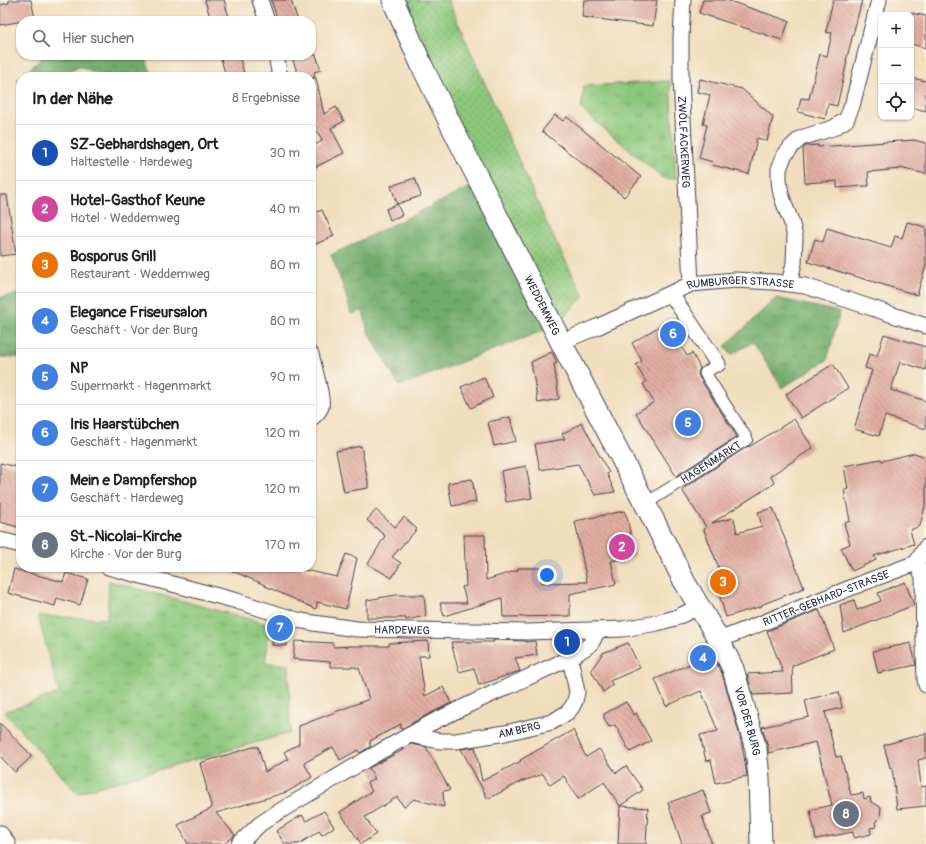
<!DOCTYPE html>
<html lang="de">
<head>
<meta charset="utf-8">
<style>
  :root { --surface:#fff; --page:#f6f6f6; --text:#202124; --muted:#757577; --line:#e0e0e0; --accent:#1f6fb2 }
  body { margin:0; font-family:Pangolin,sans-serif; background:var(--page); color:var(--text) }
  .controls { position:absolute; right:12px; top:12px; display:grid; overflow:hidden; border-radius:8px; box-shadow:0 1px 3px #0004 }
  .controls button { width:36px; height:36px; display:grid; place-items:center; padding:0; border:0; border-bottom:1px solid var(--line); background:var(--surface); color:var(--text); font:20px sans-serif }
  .you { position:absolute; left:547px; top:575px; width:14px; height:14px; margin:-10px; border:3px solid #fff; border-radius:50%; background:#1a73e8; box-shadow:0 0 0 6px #1a73e833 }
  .badge { display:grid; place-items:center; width:26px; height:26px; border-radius:50%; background:var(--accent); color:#fff; font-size:13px; font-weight:700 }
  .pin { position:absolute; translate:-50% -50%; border:2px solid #fff; box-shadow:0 1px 4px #0006 }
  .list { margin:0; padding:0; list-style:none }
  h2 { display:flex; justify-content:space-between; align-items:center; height:52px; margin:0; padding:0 16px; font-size:17px }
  h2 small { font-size:13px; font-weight:400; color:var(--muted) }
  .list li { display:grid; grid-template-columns:26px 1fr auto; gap:12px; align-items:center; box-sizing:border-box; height:56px; padding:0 16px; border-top:1px solid var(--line) }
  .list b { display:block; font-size:15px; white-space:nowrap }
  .list p { margin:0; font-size:13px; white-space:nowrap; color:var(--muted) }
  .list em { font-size:13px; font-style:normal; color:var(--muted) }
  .icon { flex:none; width:22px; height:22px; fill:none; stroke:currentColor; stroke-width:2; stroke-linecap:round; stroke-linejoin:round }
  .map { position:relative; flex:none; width:926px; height:844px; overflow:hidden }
  .search { position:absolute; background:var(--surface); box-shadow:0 1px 3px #0004; left:16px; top:16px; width:300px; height:44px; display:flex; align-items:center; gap:10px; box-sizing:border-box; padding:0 14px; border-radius:16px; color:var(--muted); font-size:15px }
  .panel { position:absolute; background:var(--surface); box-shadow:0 1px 3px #0004; left:16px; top:72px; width:300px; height:500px; border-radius:16px }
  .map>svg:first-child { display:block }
  .grass { fill:url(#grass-dots); stroke:#57745b }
  .forest { fill:url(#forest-crowns); stroke:#4a6753 }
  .park { fill:url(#park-tufts); stroke:#57745b }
  .building { fill:url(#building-back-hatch) }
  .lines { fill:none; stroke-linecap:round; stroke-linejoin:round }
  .pedestrian-casing { stroke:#413e4e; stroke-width:13 }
  .minor-casing { stroke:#413e4e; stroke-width:17 }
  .secondary-casing { stroke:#413e4e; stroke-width:23 }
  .pedestrian { stroke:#fff; stroke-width:11 }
  .minor { stroke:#fff; stroke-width:15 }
  .secondary { stroke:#fff; stroke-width:21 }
  .labels { text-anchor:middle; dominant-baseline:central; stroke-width:3; stroke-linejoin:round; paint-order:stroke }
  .street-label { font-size:11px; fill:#22223b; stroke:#fbf7ec }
</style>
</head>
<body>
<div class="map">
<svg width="926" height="844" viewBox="0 0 926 844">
  <defs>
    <pattern id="grass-dots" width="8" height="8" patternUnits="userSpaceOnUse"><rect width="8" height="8" fill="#8cc77b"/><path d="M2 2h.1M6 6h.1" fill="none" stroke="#72a166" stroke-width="1.8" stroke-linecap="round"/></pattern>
    <pattern id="forest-crowns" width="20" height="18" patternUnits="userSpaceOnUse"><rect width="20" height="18" fill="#71ac6b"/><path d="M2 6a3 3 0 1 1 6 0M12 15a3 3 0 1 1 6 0" fill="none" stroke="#5c8c59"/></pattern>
    <pattern id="park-tufts" width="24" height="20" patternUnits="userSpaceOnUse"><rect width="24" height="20" fill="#8cc77b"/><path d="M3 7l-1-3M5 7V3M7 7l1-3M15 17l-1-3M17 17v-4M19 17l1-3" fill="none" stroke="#72a166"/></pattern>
    <pattern id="building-back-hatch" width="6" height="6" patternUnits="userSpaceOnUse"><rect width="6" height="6" fill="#e1ada0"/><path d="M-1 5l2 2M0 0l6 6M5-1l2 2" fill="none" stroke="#b68c84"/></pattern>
  </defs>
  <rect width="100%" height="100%" fill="#fbf7ec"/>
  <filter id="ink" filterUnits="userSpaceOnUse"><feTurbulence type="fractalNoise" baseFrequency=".025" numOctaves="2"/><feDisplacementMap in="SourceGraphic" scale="8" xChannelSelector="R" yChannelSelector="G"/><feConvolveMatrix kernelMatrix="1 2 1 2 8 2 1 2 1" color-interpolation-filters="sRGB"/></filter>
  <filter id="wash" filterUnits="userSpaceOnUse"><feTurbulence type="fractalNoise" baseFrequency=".012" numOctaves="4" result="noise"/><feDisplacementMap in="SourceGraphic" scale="16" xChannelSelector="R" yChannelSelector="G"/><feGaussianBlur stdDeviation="0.9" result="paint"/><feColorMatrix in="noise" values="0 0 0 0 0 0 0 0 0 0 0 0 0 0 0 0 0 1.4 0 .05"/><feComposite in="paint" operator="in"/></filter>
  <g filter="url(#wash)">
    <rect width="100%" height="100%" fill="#f0ddbc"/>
    <polygon class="grass" points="403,0 448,0 547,224 584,297 553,327"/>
    <g class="forest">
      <polygon points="45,55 145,55 152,77 106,77 79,66 57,77 21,77 21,88 17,80"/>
      <polygon points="480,182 553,327 399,386 368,331 363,311 351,314 344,289 331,255"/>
      <polygon points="21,294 21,357 0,357 0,297"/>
      <polygon points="776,298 840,312 827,360 782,388 753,342 731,355 725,346"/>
    </g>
    <g class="park">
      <polygon points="670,81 676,178 664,179 581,109 584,86"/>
      <polygon points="109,581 271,625 265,662 289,665 290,733 77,793 4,712 59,693 38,616 107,619"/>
    </g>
    <g id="blocks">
      <g class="building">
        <polygon points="9,0 31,0 35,19 0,25 0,5 9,3"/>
        <polygon points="205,0 224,0 230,21 211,21"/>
        <polygon points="271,0 291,0 298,21 278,21"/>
        <polygon points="584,0 657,0 653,26 582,17"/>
        <polygon points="703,0 726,0 789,21 782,40 699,13"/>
        <polygon points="833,0 862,0 846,61 847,61 837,106 828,104 825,119 798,112 801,98 809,99 820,54 827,56 832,33 826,32"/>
        <polygon points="911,13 926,16 926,48 911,44"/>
        <polygon points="220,55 239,55 245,77 226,77"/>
        <polygon points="291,55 316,55 321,70 314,72 315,77 299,77"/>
        <polygon points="316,78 324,114 336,107 344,121 331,128 344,153 311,169 311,147 322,141 311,118 311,79"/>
        <polygon points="911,78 926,81 926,111 911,107"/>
        <polygon points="700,79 742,89 773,117 767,141 757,138 749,174 712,165 713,162 699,158 707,125 703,124 710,95 697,92"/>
        <polygon points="555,115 563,121 567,117 641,177 624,197 542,131"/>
        <polygon points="914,140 926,143 926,174 900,168 900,169 868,172 869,186 865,186 837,188 837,181 805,183 803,149 805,146 818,145 818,147"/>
        <polygon points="415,178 421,196 397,204 391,186"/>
        <polygon points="0,195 7,195 16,254 0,256"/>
        <polygon points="397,204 402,215 390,220 386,209"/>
        <polygon points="322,210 334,236 316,244 311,232 311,214"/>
        <polygon points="907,222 926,227 926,265 917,295 808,262 815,239 823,242 827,228 891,248 895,236 902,238"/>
        <polygon points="666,322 687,356 692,353 700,368 698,373 699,377 737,437 676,476 636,413 654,402 643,384 646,382 636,365 642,361 632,343"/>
        <polygon points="884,334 926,347 926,370 900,362 891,390 926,401 926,429 885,416 879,436 854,429 872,370 865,368 869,354 877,356"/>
        <polygon points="552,352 557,363 554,364 559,399 538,403 531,362"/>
        <polygon points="833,364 848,388 801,418 786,394"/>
        <polygon points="484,377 493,397 471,408 461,387"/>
        <polygon points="510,417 516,441 494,446 488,422"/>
        <polygon points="794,419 813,448 770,476 775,483 712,523 734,518 737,533 762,526 758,512 773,508 804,588 761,605 762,606 726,617 718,591 722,590 718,577 722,576 704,530 706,527 682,490 684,488 748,446 749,447"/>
        <polygon points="582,423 609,473 607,474 615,492 595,495 578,464 540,470 535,444 565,439 562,434"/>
        <polygon points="361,446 368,482 368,488 344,492 336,451"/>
        <polygon points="914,453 926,457 926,502 920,526 910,530 914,544 874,556 876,560 852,571 841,548 850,544 844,523 850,521 844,490 848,489 844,466 881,459 882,461"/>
        <polygon points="0,463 21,468 21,528 0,522"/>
        <polygon points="526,466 532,498 506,502 501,471"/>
        <polygon points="472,479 476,502 452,506 448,483"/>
        <polygon points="376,510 395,527 404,517 417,529 392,557 401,563 392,578 368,564 385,536 367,520"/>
        <polygon points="624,511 627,517 635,556 611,561 616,584 570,594 570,616 503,617 502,598 444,616 440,603 467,603 462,587 466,586 464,535 485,535 486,580 518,570 518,568 541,568 541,583 587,582 575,521"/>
        <polygon points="346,554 357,558 346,609 317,602 316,609 265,586 265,585 223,567 301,567 300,569 337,577"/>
        <polygon points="14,569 63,582 66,573 88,579 80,605 57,598 55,606 8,593"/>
        <polygon points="905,582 914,605 844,633 840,605 854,600 857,610 881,601 878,593"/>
        <polygon points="396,595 424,595 426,616 406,620 406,618 367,618 367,600"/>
        <polygon points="819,610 834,649 792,666 793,693 753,695 747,674 783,672 767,631"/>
        <polygon points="273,624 287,629 287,646 272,645"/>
        <polygon points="493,640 526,641 526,642 535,641 537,655 515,658 520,671 479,685 474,668 459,672 451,642 494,642"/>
        <polygon points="295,641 333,643 333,647 353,646 389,646 389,643 428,641 429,656 419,656 425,696 443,687 451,703 427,715 401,729 401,724 370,741 371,743 369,744 371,746 360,753 358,750 340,760 333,747 304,763 312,777 287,792 216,813 235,835 224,844 188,844 178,825 212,808 206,789 207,789 200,763 253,747 258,747 265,772 288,759 284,752 299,744 299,726 369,699 359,668 356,668 356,667 330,667 330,662 293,659"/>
        <polygon points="628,643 640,668 610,681 613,685 603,692 591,670 603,653"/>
        <polygon points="911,643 916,665 878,673 873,651"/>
        <polygon points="711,652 722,673 740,736 745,762 747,776 716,783 711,760 706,761 700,735 718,731 701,691 666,706 655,679 690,664 689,661"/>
        <polygon points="839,692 842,708 825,712 836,757 841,756 851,795 863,793 864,799 870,797 871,802 881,807 880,817 875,822 876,827 870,828 871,834 854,838 853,832 816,839 810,810 832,805 816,742 768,753 768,746 762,727 809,717 805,700"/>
        <polygon points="626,702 634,715 636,713 651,741 630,752 615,725 609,727 604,718 604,714"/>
        <polygon points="0,723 32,756 15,772 0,756"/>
        <polygon points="573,730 586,757 599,749 616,773 626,766 643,790 620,806 604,782 578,799 564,776 550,785 543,774 520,782 488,799 461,749 475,747 482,781 521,761 520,760"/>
        <polygon points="926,733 926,758 918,760 921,787 926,786 926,806 897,809 892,767 890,768 884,745"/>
        <polygon points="411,744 426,747 450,790 443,791 444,807 414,799 404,807 397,797 365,817 376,834 361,844 340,812 372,791 367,783 375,779 369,768 403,750 403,749"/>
        <polygon points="703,790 711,813 702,816 712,844 682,844 668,803"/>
        <polygon points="620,806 648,808 646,844 618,844"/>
        <polygon points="324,811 334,827 322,835 319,831 299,844 285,844 276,831 302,815 306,821"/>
      </g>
    </g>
  </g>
  <g filter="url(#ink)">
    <use href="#blocks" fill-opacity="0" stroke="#413e4e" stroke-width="1"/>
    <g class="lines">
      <g class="pedestrian-casing">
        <g id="pedestrian">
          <path id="s1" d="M645,504L747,439L705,373L718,364"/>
        </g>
      </g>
      <g class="minor-casing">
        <g id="minor">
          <polyline points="260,0 267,21"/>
          <path id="s2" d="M683,0L681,37V78L691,284"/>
          <polyline points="276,55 280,77"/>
          <polyline points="789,284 794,263 795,237 791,221 785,206 781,194 779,181 779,169 784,156 792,146 801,138 833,128 846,120 852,106 879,0"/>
          <polyline points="671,294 718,364"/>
          <path id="s3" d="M561,342L597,327L691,284L735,280L774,282L805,286L854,302L926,326"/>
          <path d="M311,354C313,364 324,400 321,407C319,412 315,415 311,419"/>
          <polyline points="0,540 21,545"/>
          <polyline points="916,563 923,576 924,649 925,678 926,685"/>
          <path id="s4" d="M108,567L237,601L297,620L313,623L357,629L527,632L623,629L657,623L675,618L699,607"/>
          <path id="s5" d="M719,640L873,579L916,563L926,547"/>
          <path id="s6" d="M410,735L439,741H456L505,733L552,722L568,712L572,707L575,701L577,692L570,658"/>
          <polyline points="0,833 8,844"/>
          <polyline points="239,844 260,824 275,814 367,759 431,723 468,705 570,658 591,644 598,630"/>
        </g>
      </g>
      <g class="secondary-casing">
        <g id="secondary">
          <path id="s7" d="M393,0L422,66L457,137L561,342L651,515L684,581L719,640L733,669L756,749L759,777L761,844"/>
        </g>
      </g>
      <use href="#pedestrian" class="pedestrian"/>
      <use href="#minor" class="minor"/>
      <use href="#secondary" class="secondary"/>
    </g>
  </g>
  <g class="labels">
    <g class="street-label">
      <text stroke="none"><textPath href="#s2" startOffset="142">ZWÖLFACKERWEG</textPath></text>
      <text stroke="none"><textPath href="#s3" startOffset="192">RUMBURGER STRASSE</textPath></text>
      <text stroke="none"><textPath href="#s7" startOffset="340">WEDDEMWEG</textPath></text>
      <text stroke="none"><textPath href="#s1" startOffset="78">HAGENMARKT</textPath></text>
      <text stroke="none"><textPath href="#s5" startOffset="115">RITTER-GEBHARD-STRASSE</textPath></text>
      <text stroke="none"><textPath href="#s4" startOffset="302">HARDEWEG</textPath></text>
      <text stroke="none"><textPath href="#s7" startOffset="805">VOR DER BURG</textPath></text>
      <text stroke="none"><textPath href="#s6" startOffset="111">AM BERG</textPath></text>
    </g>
  </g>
</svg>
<div class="controls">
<button>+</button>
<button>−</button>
<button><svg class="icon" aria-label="locate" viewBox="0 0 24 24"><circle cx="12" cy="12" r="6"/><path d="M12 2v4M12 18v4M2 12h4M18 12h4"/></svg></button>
</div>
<div class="you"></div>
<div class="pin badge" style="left:567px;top:642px;background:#1a4fb4">1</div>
<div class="pin badge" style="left:622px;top:547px;background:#d1479c">2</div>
<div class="pin badge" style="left:723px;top:582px;background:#e8710a">3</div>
<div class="pin badge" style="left:703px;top:658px;background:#3f7fe0">4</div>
<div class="pin badge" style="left:688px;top:423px;background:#3f7fe0">5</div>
<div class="pin badge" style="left:673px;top:334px;background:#3f7fe0">6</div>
<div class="pin badge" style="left:280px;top:628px;background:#3f7fe0">7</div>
<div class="pin badge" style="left:846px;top:814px;background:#6b7280">8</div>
<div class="search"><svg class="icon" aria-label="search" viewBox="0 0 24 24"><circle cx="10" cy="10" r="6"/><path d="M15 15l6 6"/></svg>Hier suchen</div>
<section class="panel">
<h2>In der Nähe<small>8 Ergebnisse</small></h2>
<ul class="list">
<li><span class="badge" style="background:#1a4fb4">1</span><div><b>SZ-Gebhardshagen, Ort</b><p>Haltestelle · Hardeweg</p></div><em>30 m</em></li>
<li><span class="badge" style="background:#d1479c">2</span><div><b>Hotel-Gasthof Keune</b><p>Hotel · Weddemweg</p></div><em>40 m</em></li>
<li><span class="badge" style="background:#e8710a">3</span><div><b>Bosporus Grill</b><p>Restaurant · Weddemweg</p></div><em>80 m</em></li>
<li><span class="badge" style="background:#3f7fe0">4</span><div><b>Elegance Friseursalon</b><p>Geschäft · Vor der Burg</p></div><em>80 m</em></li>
<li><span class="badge" style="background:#3f7fe0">5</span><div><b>NP</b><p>Supermarkt · Hagenmarkt</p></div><em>90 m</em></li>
<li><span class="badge" style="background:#3f7fe0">6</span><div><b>Iris Haarstübchen</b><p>Geschäft · Hagenmarkt</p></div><em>120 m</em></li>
<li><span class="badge" style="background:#3f7fe0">7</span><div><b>Mein e Dampfershop</b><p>Geschäft · Hardeweg</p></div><em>120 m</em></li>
<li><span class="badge" style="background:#6b7280">8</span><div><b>St.-Nicolai-Kirche</b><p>Kirche · Vor der Burg</p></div><em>170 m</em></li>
</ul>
</section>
</div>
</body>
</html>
